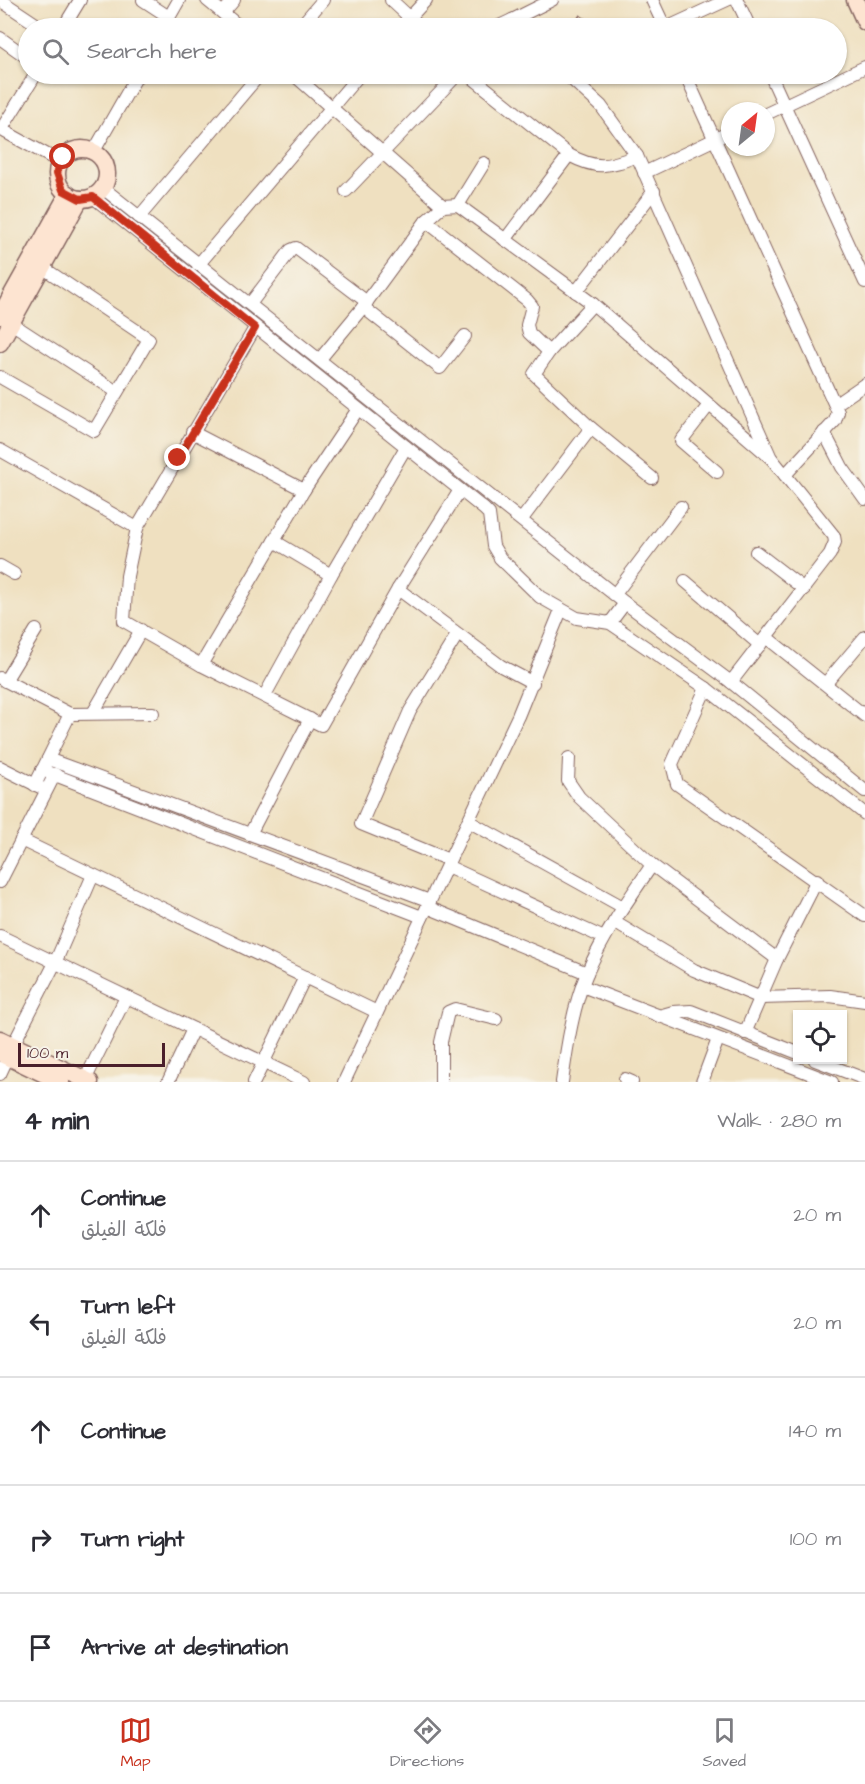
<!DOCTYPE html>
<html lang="en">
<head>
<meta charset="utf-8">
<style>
  :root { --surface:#fff; --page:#f7f7f7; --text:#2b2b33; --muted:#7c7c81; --line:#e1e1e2; --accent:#c8321e }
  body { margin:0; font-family:"Architects Daughter","Playpen Sans Arabic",sans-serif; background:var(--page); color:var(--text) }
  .controls { position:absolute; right:18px; bottom:18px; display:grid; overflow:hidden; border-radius:0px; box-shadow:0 2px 4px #0004 }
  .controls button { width:54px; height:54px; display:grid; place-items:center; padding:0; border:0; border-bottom:2px solid var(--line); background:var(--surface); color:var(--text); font:30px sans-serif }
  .compass { position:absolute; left:721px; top:102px; width:54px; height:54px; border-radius:50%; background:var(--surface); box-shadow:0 2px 4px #0004; rotate:29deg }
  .scale { position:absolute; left:18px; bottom:15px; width:147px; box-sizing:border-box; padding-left:6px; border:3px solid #4a1f2b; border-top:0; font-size:16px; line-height:21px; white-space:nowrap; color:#4a1f2b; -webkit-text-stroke:4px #f7f3e8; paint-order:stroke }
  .stop { position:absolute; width:18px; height:18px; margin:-14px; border:4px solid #c8321e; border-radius:50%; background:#fff }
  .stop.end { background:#c8321e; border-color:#fff; box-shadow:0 2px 6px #0008 }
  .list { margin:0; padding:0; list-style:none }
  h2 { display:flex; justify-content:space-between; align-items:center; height:78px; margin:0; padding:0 24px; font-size:26px }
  h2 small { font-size:20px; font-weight:400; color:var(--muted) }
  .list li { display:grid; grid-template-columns:39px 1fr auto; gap:18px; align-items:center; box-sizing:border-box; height:108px; padding:0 24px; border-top:2px solid var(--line) }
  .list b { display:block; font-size:22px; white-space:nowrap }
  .list p { margin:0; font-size:20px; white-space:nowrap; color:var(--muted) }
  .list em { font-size:20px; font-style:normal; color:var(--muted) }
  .icon { flex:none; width:33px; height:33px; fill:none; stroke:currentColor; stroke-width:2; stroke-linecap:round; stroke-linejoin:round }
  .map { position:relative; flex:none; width:865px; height:1082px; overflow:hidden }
  .search { position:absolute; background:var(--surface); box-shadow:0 2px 4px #0004; left:18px; right:18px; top:18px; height:66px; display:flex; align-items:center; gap:15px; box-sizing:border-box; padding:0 21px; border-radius:33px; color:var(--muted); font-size:22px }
  .sheet { height:618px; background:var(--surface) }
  nav { display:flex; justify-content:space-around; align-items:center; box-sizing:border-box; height:84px; border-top:2px solid var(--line); background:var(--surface); font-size:16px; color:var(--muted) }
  nav a { display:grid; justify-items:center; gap:3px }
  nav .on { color:var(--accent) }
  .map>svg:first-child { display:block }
  .building { fill:url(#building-cross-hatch) }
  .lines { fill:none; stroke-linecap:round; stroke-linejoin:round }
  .street-casing { stroke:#84635f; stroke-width:14 }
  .secondary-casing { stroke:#84635f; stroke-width:19 }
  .street { stroke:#fff; stroke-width:12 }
  .secondary { stroke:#fde4d1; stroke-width:16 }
  .route { stroke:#c8321e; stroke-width:8 }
</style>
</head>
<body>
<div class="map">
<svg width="865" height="1082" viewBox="0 0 865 1082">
  <defs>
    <pattern id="building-cross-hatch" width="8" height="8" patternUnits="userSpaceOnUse" patternTransform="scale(1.5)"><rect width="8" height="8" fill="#c796a5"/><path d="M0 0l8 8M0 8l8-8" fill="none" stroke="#a47a87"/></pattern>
  </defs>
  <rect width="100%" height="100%" fill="#f7f3e8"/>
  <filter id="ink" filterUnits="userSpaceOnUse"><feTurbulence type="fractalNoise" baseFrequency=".0167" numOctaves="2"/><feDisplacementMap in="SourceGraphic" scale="12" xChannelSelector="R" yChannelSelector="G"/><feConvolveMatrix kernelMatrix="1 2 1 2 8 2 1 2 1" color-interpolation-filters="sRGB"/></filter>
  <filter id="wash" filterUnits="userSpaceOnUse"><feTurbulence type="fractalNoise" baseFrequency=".008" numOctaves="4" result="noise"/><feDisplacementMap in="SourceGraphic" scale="24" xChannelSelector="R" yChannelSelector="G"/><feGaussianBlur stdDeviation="1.35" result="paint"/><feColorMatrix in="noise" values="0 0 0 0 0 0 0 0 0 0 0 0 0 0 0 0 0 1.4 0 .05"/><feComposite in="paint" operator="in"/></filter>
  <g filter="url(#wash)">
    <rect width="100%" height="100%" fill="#efe0c0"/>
    <g id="blocks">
      <polygon class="building" points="580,15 598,28 571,28"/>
    </g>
  </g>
  <g filter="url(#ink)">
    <use href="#blocks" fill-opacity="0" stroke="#84635f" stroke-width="1.5"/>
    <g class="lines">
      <g class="street-casing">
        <g id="street">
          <polyline points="0,0 42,28"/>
          <polyline points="143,0 169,17"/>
          <polyline points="207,0 241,28"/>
          <polyline points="391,0 421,28"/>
          <polyline points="652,0 665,28"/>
          <polyline points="737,0 750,28"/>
          <polyline points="223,13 234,0"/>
          <polyline points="512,20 552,0"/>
          <polyline points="63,28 80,0"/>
          <polyline points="163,28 179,0"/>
          <polyline points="299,28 323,0"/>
          <polyline points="400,28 426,0"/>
          <polyline points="495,28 512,20 520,28"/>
          <polyline points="666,28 727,0"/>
          <polyline points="0,38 28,58"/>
          <polyline points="293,74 443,206"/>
          <path d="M468,74L569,155C597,170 607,167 637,156"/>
          <polyline points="566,74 601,106 637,156 771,458"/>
          <polyline points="685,74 838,412 835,421 785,475"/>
          <polyline points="770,74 865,282"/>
          <polyline points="766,114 865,67"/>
          <polyline points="0,129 60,162"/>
          <polyline points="1,130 36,74"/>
          <polyline points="94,151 138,74"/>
          <polyline points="644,173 730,132"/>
          <polyline points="103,188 625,603 731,682 865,791"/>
          <polyline points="346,191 458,74"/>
          <polyline points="93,197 484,509 489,514 493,546 500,558 540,597 577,618 610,623 706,688 865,814"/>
          <polyline points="458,205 484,163"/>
          <polyline points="139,217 260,74"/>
          <polyline points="426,221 527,300 532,306 527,325 529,333 549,352"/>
          <polyline points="505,240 569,155"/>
          <polyline points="198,265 360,74"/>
          <polyline points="576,292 654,191"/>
          <polyline points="250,304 291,250 296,248 367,302"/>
          <polyline points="593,304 549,352 534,374 591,428 652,478"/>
          <polyline points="363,307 440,368 465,336"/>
          <polyline points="11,323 117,392"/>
          <polyline points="255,328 137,528 127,576 124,621 201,665 321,725 398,589 460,490"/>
          <polyline points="320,359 363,307 426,221 443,206 458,205 593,304 772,459 834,536 835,542 830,554 731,682"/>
          <polyline points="0,377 94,431 149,339 42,267"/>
          <polyline points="836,404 865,384"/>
          <polyline points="709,405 681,441 717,472"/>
          <polyline points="192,432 304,490"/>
          <polyline points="824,432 842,467 865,499"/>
          <polyline points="0,450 137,528"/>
          <polyline points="522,519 591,428"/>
          <polyline points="274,541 331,575"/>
          <polyline points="756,552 804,589"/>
          <polyline points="0,566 14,574"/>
          <polyline points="685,581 760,645"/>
          <polyline points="398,589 501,666 533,683"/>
          <polyline points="615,594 681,507"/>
          <polyline points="610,623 625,603"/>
          <polyline points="766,637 865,716"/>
          <polyline points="201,665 304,490 358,409"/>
          <polyline points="0,678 70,714 153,713"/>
          <polyline points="5,681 36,630"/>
          <polyline points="826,683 865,637"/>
          <polyline points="706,688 672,764 677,784 865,916"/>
          <polyline points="265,695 331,575 406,447"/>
          <polyline points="93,713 141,630"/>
          <polyline points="569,758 568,781 579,797 652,865 777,959"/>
          <polyline points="48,759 430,901"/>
          <polyline points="0,767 40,787"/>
          <polyline points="42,770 422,917"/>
          <polyline points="35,785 70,714"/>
          <polyline points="468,821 623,907"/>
          <polyline points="250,834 310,719"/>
          <polyline points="21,840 377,1012"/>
          <polyline points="449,860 361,824 410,711 457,635"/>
          <polyline points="447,866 604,938"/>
          <polyline points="0,882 55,774"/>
          <polyline points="427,907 587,973"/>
          <polyline points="614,922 694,970 761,998 830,996 865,1001"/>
          <polyline points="0,936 304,1082"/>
          <polyline points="582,986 832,1082"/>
          <polyline points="659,1016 673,1012 691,1011 798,1053"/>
          <polyline points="745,1033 777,959 817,880"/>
          <polyline points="13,1045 55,963 93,875"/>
          <polyline points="815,1060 865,1079"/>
          <polyline points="0,1074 8,1057"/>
          <polyline points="625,1079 632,1082"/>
          <polyline points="85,1080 126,997"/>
          <polyline points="168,1082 193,1029"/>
          <polyline points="254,1082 305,977"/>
          <polyline points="344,1082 518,716 561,610"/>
          <polyline points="441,1082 441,1042 448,1012 455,1009 496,1019"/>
          <path d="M562,1082C567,1046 573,1006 587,973C604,934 628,900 652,865"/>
          <polyline points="702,1082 718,1039"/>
        </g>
      </g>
      <g class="secondary-casing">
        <g id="secondary">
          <polyline points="855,0 865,22"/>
          <circle cx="82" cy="174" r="25"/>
          <polyline points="0,316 68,194"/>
          <polyline points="0,343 80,199"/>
          <polyline points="0,1039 90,1082"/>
          <polyline points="0,1053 61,1082"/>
        </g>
      </g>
      <use href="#street" class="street"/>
      <use href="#secondary" class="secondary"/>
    </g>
  </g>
  <g class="lines" filter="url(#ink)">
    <polyline class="route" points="63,157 57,173 63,190 80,199 93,197 255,328 178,458"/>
  </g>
</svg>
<div class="controls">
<button><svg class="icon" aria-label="locate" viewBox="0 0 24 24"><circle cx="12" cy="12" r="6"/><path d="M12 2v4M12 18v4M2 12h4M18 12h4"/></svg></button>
</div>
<svg class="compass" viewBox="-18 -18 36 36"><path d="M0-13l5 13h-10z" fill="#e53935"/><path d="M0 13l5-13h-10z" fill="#7c7c81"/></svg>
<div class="scale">100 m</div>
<div class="stop" style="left:63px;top:157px"></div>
<div class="stop end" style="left:178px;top:458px"></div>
<div class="search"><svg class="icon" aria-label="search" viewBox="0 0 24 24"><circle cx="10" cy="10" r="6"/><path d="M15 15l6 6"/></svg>Search here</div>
</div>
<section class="sheet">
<h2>4 min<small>Walk · 280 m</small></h2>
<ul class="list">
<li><svg class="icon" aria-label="ahead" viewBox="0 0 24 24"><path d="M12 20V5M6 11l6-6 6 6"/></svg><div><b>Continue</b><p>فلكة الفيلق</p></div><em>20 m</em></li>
<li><svg class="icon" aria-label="left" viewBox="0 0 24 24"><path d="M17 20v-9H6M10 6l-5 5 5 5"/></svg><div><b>Turn left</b><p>فلكة الفيلق</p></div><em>20 m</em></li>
<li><svg class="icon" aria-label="ahead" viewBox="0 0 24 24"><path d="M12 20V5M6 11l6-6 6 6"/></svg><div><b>Continue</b></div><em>140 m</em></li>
<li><svg class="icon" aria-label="right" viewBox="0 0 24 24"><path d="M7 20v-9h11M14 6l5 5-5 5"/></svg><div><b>Turn right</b></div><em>100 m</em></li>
<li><svg class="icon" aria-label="arrive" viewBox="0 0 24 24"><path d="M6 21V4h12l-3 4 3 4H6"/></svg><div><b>Arrive at destination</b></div></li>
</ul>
</section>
<nav>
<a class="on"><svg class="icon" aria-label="map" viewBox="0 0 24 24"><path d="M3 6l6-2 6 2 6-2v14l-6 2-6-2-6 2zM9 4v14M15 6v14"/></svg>Map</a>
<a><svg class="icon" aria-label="directions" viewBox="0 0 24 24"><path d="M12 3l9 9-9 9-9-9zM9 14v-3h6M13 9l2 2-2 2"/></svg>Directions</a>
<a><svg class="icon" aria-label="saved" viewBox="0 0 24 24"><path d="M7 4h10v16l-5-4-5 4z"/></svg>Saved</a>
</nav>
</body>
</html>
